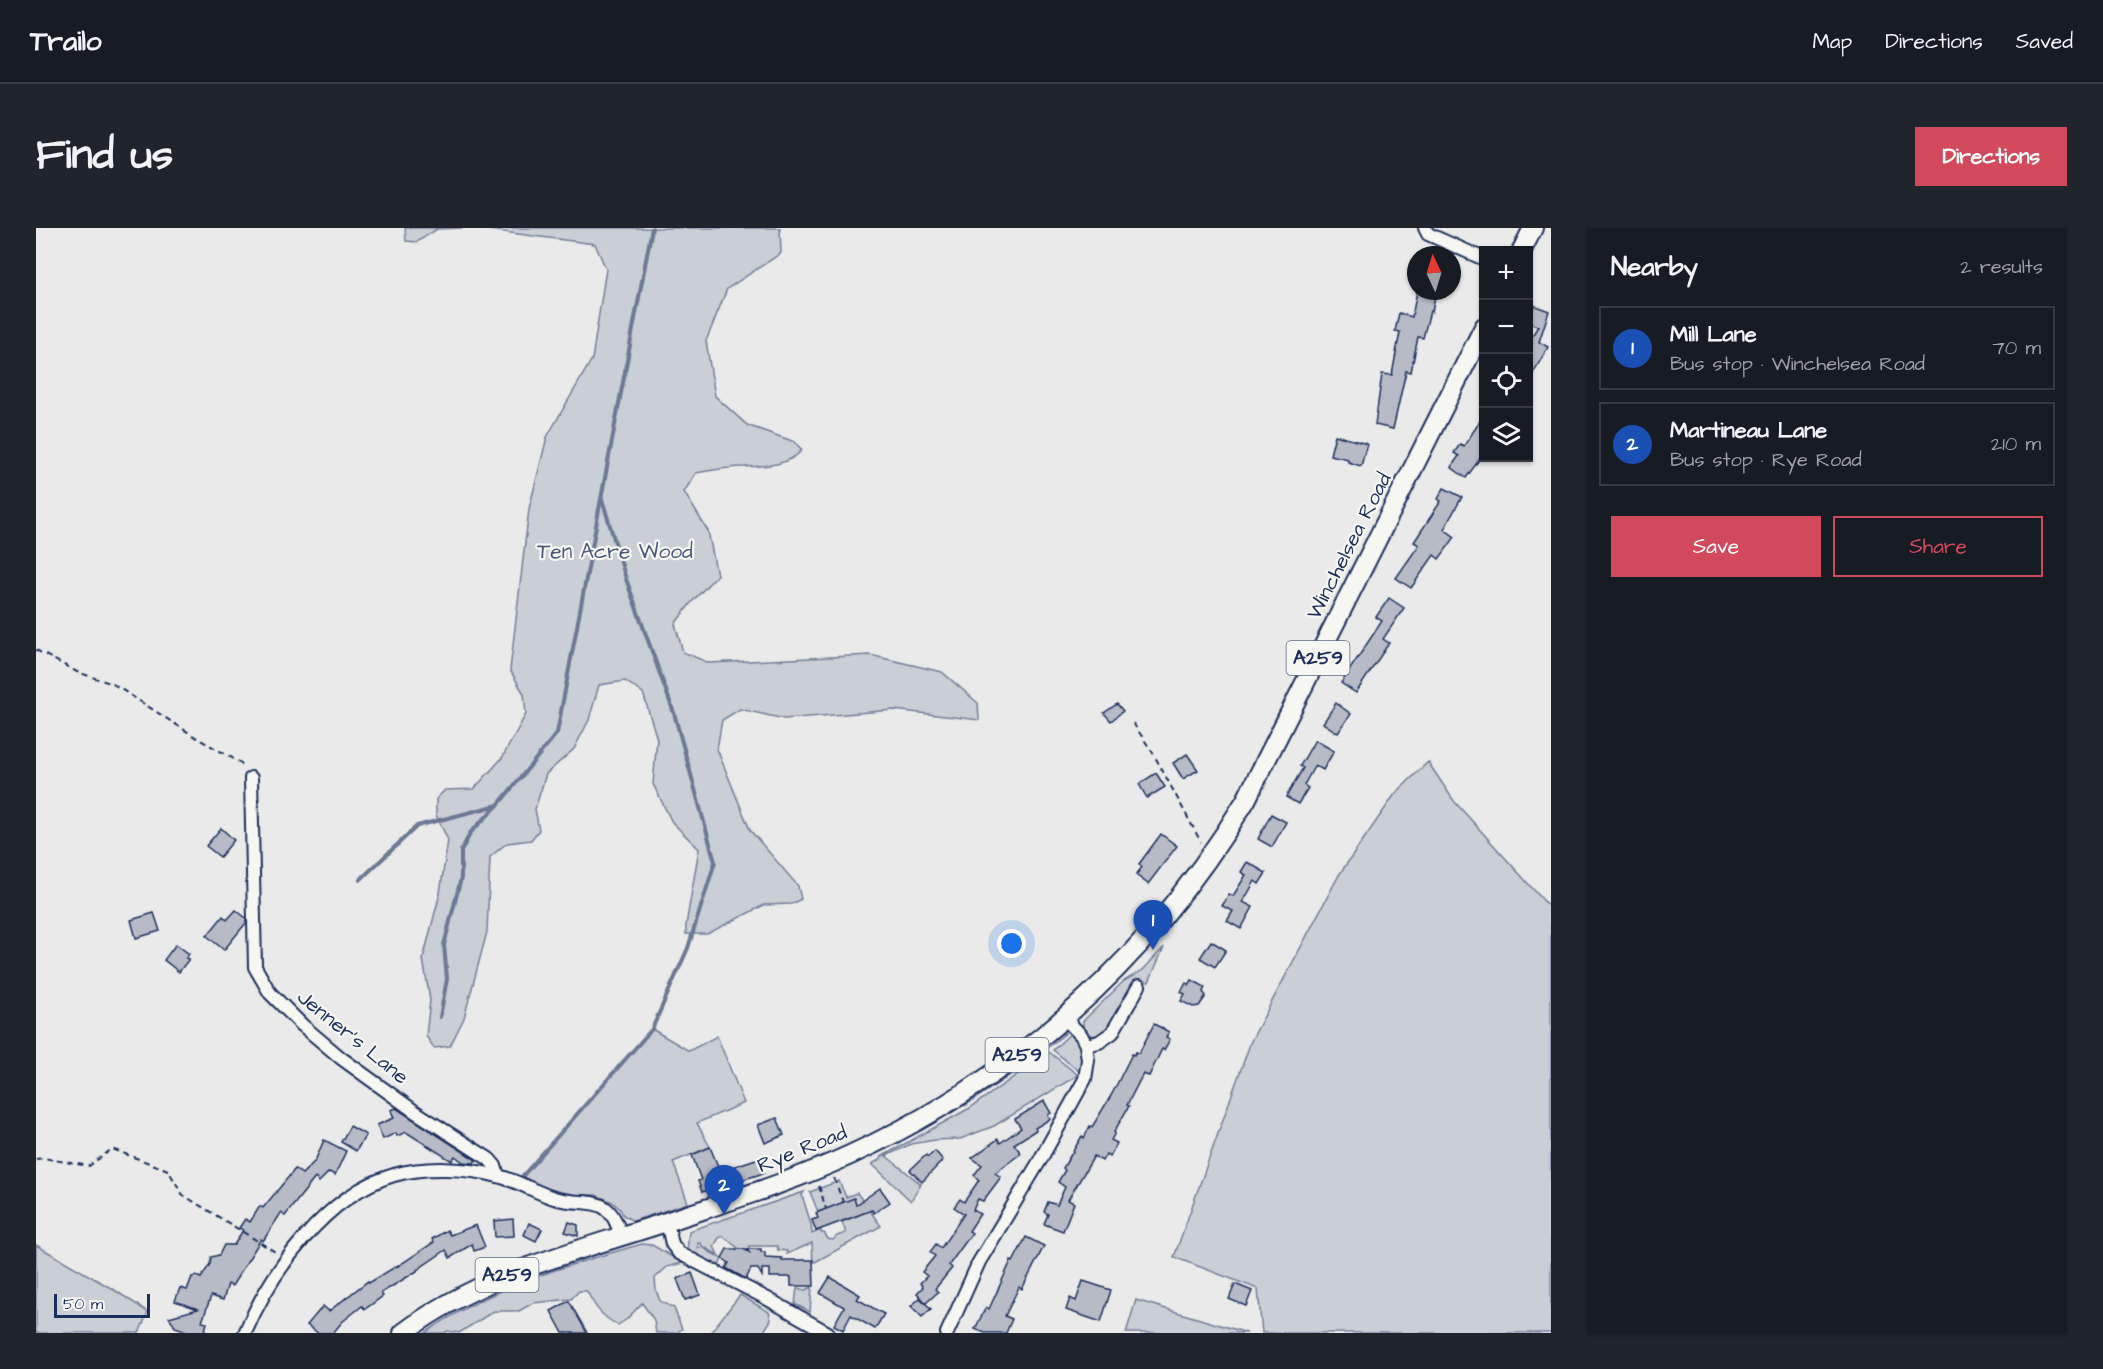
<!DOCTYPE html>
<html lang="en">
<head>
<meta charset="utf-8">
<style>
  :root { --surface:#171b24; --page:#20242c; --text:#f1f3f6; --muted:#9ea1a6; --line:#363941; --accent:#d1495b }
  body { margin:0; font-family:"Architects Daughter",sans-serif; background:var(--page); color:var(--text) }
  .controls { position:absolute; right:18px; top:18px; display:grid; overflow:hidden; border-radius:0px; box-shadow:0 2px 4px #0004 }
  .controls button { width:54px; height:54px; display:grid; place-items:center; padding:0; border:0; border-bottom:2px solid var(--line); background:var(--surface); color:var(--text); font:30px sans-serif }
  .compass { position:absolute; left:1371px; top:18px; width:54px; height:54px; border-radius:50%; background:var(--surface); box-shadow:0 2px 4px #0004; rotate:356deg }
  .scale { position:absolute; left:18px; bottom:15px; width:96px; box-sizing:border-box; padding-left:6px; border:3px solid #1b2f5e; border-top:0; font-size:16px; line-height:21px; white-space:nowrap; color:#1b2f5e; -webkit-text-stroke:4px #f6f6f2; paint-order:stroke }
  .you { position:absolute; left:976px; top:716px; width:21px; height:21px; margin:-15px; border:4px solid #fff; border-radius:50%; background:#1a73e8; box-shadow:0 0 0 9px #1a73e833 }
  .badge { display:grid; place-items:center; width:39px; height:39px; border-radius:50%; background:var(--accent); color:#fff; font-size:20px; font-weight:700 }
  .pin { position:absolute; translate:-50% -50px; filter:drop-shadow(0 2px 3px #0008) }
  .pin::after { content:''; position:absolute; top:32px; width:21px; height:18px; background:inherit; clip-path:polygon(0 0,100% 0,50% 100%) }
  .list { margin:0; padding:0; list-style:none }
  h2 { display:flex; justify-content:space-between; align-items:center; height:78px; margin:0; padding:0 24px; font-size:26px }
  h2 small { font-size:20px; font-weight:400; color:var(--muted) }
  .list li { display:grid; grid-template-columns:39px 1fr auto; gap:18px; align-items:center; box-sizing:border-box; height:84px; margin:0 12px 12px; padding:0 12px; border:2px solid var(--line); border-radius:0px }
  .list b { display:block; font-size:22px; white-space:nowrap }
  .list p { margin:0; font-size:20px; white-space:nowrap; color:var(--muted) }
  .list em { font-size:20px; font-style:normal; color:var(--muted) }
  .actions { display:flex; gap:12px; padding:18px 24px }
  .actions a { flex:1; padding:14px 0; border:2px solid var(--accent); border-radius:0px; text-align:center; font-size:21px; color:var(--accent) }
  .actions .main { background:var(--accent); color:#fff }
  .icon { flex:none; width:33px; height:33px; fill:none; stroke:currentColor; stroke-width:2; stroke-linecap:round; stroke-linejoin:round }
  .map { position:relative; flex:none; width:1515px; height:1105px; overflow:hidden; border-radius:0px }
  header { display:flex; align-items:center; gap:36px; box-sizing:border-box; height:84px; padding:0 30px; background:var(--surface); border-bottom:2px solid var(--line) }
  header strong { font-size:28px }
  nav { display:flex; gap:33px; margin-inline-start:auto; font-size:21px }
  .intro { display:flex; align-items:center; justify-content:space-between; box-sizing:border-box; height:144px; padding:0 36px }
  h1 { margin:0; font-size:42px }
  .button { padding:15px 27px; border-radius:0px; background:var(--accent); color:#fff; font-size:21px; font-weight:700 }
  main { display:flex; gap:36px; padding:0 36px }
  aside { flex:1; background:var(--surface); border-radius:0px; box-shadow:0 2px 4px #0004 }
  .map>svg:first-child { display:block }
  .green { fill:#caced5; stroke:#727e9a; stroke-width:1.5 }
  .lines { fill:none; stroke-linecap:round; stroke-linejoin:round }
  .stream { stroke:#6c7995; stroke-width:4 }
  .building { fill:#b6bbc6; stroke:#1b2f5e; stroke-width:1.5 }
  .minor-casing { stroke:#1b2f5e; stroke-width:16 }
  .highway-casing { stroke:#1b2f5e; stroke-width:22 }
  .path { stroke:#1b2f5e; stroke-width:2; stroke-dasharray:6 4.5; stroke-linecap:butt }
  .minor { stroke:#f6f6f2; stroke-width:12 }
  .highway { stroke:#f6f6f2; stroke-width:18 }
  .labels { text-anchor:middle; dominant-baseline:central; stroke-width:4.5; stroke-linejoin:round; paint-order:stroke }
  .shield { fill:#f6f6f2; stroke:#5d6b8a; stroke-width:1.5 }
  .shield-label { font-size:20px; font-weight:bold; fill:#1b2f5e }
  .street-label { font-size:21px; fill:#1b2f5e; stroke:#f6f6f2 }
  .park-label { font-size:21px; fill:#47577c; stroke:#f6f6f2 }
</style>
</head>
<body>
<header>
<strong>Trailo</strong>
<nav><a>Map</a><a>Directions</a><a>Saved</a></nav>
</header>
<div class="intro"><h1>Find us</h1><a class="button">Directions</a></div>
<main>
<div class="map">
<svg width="1515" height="1105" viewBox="0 0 1515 1105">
  <rect width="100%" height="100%" fill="#e9eae9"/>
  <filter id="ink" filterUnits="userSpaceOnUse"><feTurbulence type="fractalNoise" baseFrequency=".0167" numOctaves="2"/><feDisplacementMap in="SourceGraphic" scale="12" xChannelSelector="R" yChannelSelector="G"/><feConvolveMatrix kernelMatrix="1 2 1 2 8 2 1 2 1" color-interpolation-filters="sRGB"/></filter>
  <g filter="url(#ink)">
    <g class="green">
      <polygon points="369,0 429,0 401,1 381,14 370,13"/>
      <path d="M437,0H744L745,25L691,61L670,113L679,168L711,197L759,214L766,222C749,242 717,237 693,240C682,241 671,243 660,245L648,264L672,303L681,347L654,376L639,396L647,424L673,435L834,427L906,444L942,475L943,492L858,482L748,491L704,481L686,492L681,521L714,602L762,658L765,671L755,676L728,677L671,706H650V697L663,621L636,594L617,556L621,511L607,465L589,453L563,457L553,492L538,521L510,546L499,581L503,602L495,612L471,615L454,629L451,704L428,790L414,818L398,820L390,808L394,772L387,731L404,665L412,612L400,587V571L409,562L438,561L466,530L490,486L488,466L474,442L493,281L511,209L556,131L570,41L559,16Z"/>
      <polygon points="1392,534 1418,573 1515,681 1515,1105 1226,1105 1222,1061 1138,1029 1215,813 1303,647 1359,566"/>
      <path d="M1128,719L1113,754L1103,752L1097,756L1073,797L1065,806L1060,808C1051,807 1046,802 1047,793L1088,753L1107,742Z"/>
      <polygon points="616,801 653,823 681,808 708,875 661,895 674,919 637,934 652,975 597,993 587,987 584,981 576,974 560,967 531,967 483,953"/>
      <polygon points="1030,805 992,835 929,878 928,876 990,834 1025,806"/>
      <path d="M1035,805C1047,814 1046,831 1044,844L1017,822Z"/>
      <polygon points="1013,824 1042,847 958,898 924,911 899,912 875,916 850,928 885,956 875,973 836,936 845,931 845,929 934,880"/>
      <polygon points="803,953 810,969 821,965 845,998 777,1035 776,1015 751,1026 751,1023 742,1022 741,1018 713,1018 713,1023 707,1024 687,1008 683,1010 678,1018 682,1027 666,1018 665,1015 662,1015 662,1020 666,1019 686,1031 682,1040 651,1023 653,1003 768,964 766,967 775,996 776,1006 785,1002 785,1005 788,1005 792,1011 797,1012 801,1008 810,1005 806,994 823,987 818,971 782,984 774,964"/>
      <path d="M606,1016L616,1017L647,1035L631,1039L619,1050L620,1062L624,1073L638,1080L646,1101L640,1105H620L618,1092L606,1075L591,1091L582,1097C566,1089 558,1078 551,1063H543L535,1071L497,1075L483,1083H458L423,1105L411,1103L409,1105H389C454,1059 531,1037 606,1016Z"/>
      <polygon points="0,1017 80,1063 112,1084 103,1105 0,1105"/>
      <polygon points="776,1059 774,1084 759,1076 761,1060 770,1062"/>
      <polygon points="704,1067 733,1084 735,1092 727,1105 674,1105"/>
      <polygon points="1100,1072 1211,1105 1090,1105"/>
    </g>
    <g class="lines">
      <g class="stream">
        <polyline points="324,652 381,598 462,577 521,505 616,0"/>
        <polyline points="404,789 411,751 408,717 425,650 425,623 435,604 461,578"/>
        <polyline points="483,952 616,801 652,720 679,634 638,485 590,351 566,271"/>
      </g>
    </g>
    <g class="building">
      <polygon points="1381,63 1400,63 1396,84 1394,83 1387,110 1382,109 1375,144 1370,143 1357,201 1339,197 1346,146 1356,147 1364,104 1359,103 1363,85 1376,89"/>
      <polygon points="1497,77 1513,83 1503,114 1512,119 1492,154 1492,115 1502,98 1492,95"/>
      <polygon points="1448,187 1448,225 1430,250 1415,239 1423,228 1418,225 1424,216 1428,218"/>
      <polygon points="1299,207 1331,216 1325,238 1312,234 1312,231 1294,227"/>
      <polygon points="1408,260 1426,269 1408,301 1419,309 1403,331 1398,327 1375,360 1360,350 1383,317 1378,314 1405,273 1402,271"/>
      <polygon points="1353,370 1368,380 1347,411 1353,415 1320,465 1305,455 1346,393 1340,389"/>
      <polygon points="1300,475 1315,486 1302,505 1287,495"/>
      <polygon points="1081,476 1087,483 1075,493 1068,485"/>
      <polygon points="1279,512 1298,523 1287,542 1279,537 1268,557 1272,560 1262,576 1250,569 1267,540 1264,538"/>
      <polygon points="1151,526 1162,542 1147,551 1137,535"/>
      <polygon points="1120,545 1129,559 1111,570 1103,556"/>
      <polygon points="1235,586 1250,594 1236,619 1222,611"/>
      <polygon points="185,600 198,612 184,629 170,618"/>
      <polygon points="1125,606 1141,618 1112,656 1100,647 1106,639 1103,636"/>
      <polygon points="1211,634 1230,645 1223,656 1219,653 1207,674 1217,679 1205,701 1191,693 1197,683 1186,678 1193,666 1197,668 1210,647 1205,644"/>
      <polygon points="200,682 210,690 210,695 188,722 171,708 187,688 191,692"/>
      <polygon points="118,685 124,703 100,710 95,692"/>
      <polygon points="1175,713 1190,722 1179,739 1164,730"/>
      <polygon points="140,716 153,726 150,730 153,731 143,744 128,732"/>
      <polygon points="1156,752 1169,759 1167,764 1170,768 1163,778 1157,779 1145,773 1149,766 1145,764 1150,755 1153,757"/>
      <polygon points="1118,796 1133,804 1130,809 1134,811 1128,822 1126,821 1113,848 1107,846 1091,877 1093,878 1078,904 1079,905 1075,912 1081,915 1074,928 1070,926 1066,933 1058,928 1032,972 1038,975 1027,1003 1008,996 1012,986 1008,984 1012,974 1021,977 1029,959 1022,954 1029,942 1027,940 1046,908 1048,910 1054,898 1056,899 1076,866 1096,826 1098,827 1100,824 1103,825"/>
      <polygon points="1008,873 1015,885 1012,887 1014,891 999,900 1000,902 978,916 985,925 959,945 965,949 947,973 942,971 937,982 944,986 933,1003 936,1005 913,1037 916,1040 899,1061 902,1064 890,1075 881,1065 887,1059 884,1055 891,1048 886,1044 899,1028 894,1024 900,1016 905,1020 928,986 918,979 924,971 928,974 943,952 938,947 946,937 936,930 962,911 964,915 985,900 979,891"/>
      <polygon points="360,880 440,932 438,935 427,934 419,928 416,933 370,904 361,908 360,905 347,911 341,897 358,890 355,882"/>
      <polygon points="741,890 748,907 729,915 722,897"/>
      <polygon points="314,898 330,907 320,923 305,914"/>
      <polygon points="288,912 310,923 299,947 293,944 283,954 279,950 249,988 245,985 227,1013 225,1011 196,1058 192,1056 187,1072 175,1068 166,1094 171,1095 168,1105 157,1105 139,1099 133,1089 162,1081 139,1073 144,1060 151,1062 156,1049 160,1048 165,1050 174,1036 175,1029 183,1027 188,1017 198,1017 207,1002 203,1000 209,991 214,994 224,978 227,980 259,941 266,946 279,933"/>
      <polygon points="674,919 684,943 723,930 728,945 666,964 662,953 665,952 656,927"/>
      <polygon points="899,923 907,932 886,954 874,942 890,927 892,929"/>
      <polygon points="844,960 854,974 838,985 836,982 780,1003 776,992 782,990 780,985 818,970 820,977"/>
      <polygon points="477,991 478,1008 459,1009 458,993"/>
      <polygon points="533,994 542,997 542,1008 529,1004"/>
      <polygon points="493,995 506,1001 500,1013 488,1007"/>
      <polygon points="440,997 449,1019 438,1023 436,1016 414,1030 410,1022 381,1042 381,1043 345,1065 347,1068 329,1081 326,1078 306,1094 297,1105 282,1105 271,1097 287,1078 293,1083 332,1053 333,1055 362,1037 362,1038 398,1014 396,1011 411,1002 414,1007"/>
      <polygon points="990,1009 1008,1018 986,1061 983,1059 969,1088 976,1091 970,1105 949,1105 939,1101 950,1079 953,1081 975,1033 977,1034"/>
      <polygon points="691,1021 707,1021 713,1024 711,1021 725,1021 725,1024 729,1024 729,1029 746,1030 746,1032 777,1032 778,1058 755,1058 755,1049 734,1049 734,1041 726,1041 726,1048 722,1041 715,1041 710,1051 690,1040 693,1035 686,1030"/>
      <polygon points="656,1045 664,1067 649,1072 641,1051"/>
      <polygon points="794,1049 824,1067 821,1071 848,1086 839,1101 815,1087 807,1102 798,1097 808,1079 784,1065"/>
      <polygon points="1047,1053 1075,1062 1065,1094 1030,1082 1034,1070 1040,1073"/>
      <polygon points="1199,1056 1216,1063 1210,1078 1193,1071"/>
      <polygon points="884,1070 895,1081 886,1089 875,1078"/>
      <polygon points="533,1073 551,1105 527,1105 515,1083"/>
    </g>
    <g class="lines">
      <g class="minor-casing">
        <g id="minor">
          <polyline points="1389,0 1392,6 1448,31"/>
          <polyline points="215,550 219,739 234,765 266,797 305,830 378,883 453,931 459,938 462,948"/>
          <polyline points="1050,817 1063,814 1076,805 1103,758"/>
          <polyline points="631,994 636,1016 643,1025 730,1070 792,1105"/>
          <path d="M209,1105C235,1043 291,966 358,947C389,938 432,940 462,948C482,953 499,964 518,970C553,980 572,963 585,1008"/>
          <polyline points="911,1105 943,1034 1003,934 1049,851 1052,832 1050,817 1045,807 1029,791"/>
        </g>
      </g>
      <g class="highway-casing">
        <g id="highway">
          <polyline points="1486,22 1497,0"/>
          <path d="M367,1105C451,1042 548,1022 645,989C702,970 760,952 814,927C984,849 1114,731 1210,572L1448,99"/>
        </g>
      </g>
      <g class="path">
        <polyline points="0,422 41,444 77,456 161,510 205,535 209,540"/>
        <polyline points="1097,495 1117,525 1165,614"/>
        <polyline points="0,931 7,930 53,938 76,921 132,942 147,967 241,1025"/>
        <polyline points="798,950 807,974"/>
        <polyline points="783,958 790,981"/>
      </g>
      <use href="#minor" class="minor"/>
      <use href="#highway" class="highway"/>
    </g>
  </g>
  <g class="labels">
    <g class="shield">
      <rect x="1250.5" y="413" width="63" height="34" rx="4.5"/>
      <rect x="949.5" y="810" width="63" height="34" rx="4.5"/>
      <rect x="439.5" y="1030" width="63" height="34" rx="4.5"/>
    </g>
    <g class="shield-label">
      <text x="1282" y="430">A259</text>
      <text x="981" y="827">A259</text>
      <text x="471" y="1047">A259</text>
    </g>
    <g class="street-label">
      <text transform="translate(1313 318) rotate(-63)">Winchelsea Road</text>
      <text transform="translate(317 809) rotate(39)">Jenner's Lane</text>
      <text transform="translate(766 921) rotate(-22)">Rye Road</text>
    </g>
    <g class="park-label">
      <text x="579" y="323">Ten Acre Wood</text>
    </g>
  </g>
</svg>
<div class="controls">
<button>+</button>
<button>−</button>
<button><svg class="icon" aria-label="locate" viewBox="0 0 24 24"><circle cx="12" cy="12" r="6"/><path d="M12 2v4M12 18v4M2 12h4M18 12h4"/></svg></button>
<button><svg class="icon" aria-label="layers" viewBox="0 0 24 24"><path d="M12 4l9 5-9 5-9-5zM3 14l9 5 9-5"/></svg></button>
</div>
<svg class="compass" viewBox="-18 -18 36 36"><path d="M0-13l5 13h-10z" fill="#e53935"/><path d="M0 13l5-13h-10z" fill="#9ea1a6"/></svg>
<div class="scale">50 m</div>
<div class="you"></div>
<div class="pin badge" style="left:1117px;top:722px;background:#1a4fb4">1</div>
<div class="pin badge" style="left:688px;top:987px;background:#1a4fb4">2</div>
</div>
<aside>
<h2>Nearby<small>2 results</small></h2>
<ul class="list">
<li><span class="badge" style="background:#1a4fb4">1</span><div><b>Mill Lane</b><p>Bus stop · Winchelsea Road</p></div><em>70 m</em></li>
<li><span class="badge" style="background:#1a4fb4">2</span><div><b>Martineau Lane</b><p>Bus stop · Rye Road</p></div><em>210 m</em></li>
</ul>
<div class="actions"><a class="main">Save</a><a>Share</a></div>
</aside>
</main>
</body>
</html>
